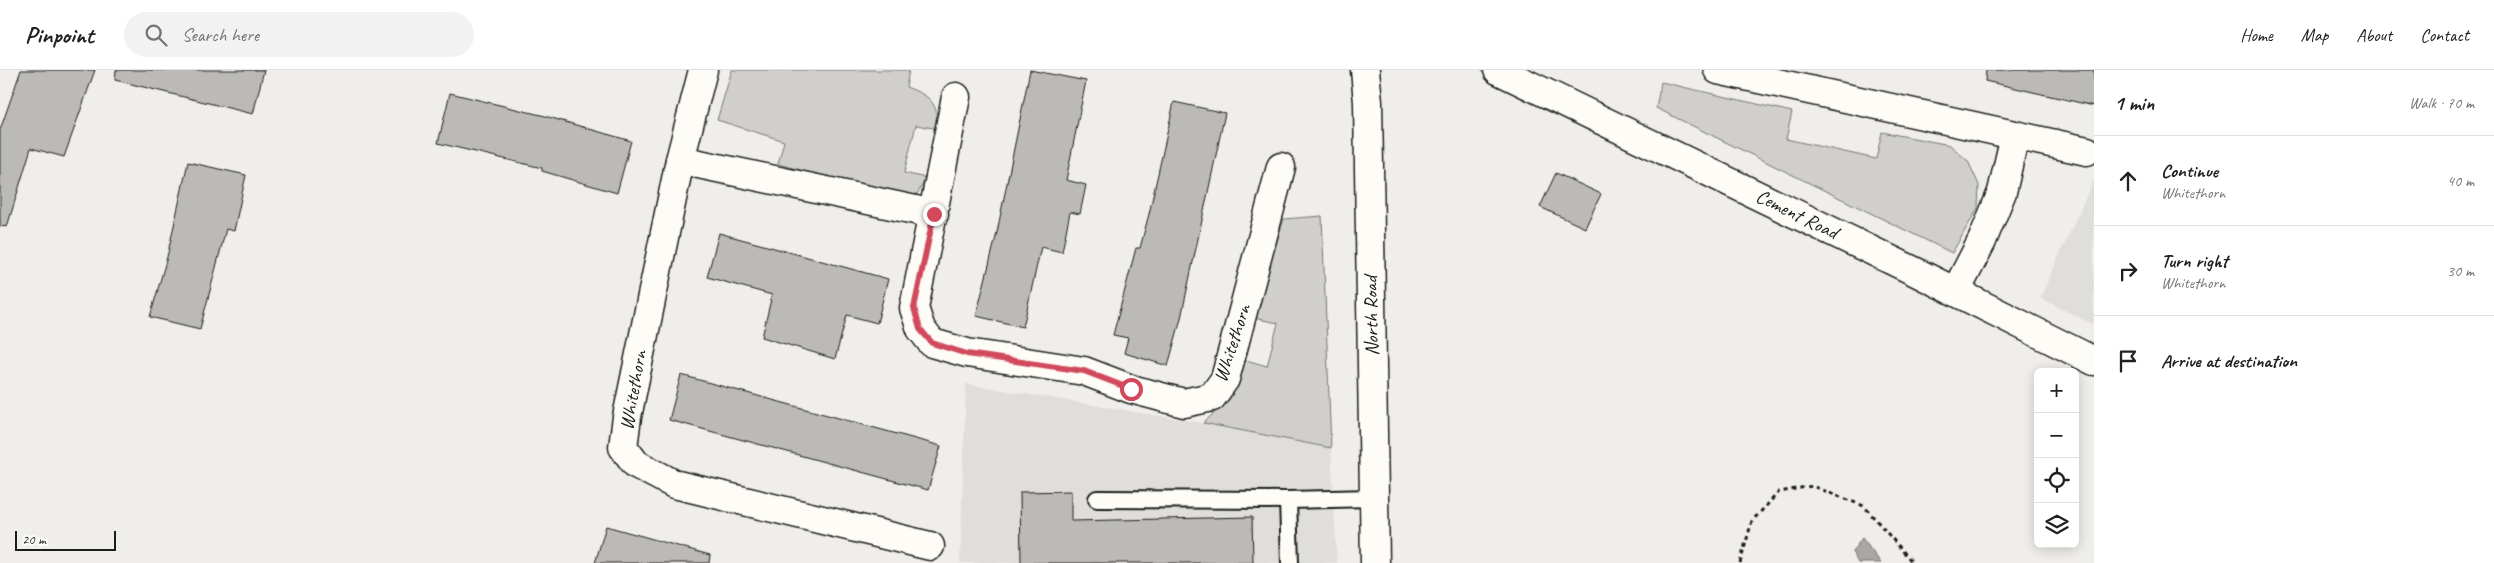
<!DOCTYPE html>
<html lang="en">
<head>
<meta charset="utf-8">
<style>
  :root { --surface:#fff; --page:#f2f2f2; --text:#202124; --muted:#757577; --line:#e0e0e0 }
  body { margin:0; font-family:Caveat,sans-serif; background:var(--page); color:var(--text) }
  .controls { position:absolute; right:15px; bottom:15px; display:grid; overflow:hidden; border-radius:8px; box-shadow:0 2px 12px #0003 }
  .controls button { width:45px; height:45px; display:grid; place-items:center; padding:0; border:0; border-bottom:1px solid var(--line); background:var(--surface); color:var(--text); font:25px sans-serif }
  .scale { position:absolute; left:15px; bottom:12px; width:101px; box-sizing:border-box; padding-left:5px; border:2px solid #1c1c1c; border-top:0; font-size:14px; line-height:18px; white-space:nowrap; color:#1c1c1c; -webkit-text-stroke:4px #fdfcf7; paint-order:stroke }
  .stop { position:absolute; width:15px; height:15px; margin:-11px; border:4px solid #d1495b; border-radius:50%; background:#fff }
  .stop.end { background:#d1495b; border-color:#fff; box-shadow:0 1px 5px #0008 }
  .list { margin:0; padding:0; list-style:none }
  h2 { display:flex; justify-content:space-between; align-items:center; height:65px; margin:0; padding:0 20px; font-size:21px }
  h2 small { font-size:16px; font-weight:400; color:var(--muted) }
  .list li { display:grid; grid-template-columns:32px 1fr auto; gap:15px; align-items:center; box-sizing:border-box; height:90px; padding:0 20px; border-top:1px solid var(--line) }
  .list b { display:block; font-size:19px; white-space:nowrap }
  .list p { margin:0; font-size:16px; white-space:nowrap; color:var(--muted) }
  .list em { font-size:16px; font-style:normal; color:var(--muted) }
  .icon { flex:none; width:28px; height:28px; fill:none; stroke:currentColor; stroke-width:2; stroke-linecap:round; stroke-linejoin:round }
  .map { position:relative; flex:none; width:2094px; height:493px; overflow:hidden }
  header { display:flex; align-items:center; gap:30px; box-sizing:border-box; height:70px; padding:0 25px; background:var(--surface); border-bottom:1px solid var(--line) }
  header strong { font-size:24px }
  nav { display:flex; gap:28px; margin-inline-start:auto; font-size:18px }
  .search { width:350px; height:45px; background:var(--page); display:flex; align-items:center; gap:12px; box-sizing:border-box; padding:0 18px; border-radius:28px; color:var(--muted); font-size:19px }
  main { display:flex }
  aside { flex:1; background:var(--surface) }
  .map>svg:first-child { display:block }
  .built { fill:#e0deda }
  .green { fill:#d0cfcc; stroke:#767674 }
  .water { fill:#a8a7a3; stroke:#706f6d }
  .building { fill:#bbbab6; stroke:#1c1c1c }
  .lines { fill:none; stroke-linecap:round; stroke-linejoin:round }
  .service-casing { stroke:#1c1c1c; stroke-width:20 }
  .minor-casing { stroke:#1c1c1c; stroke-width:31 }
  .tertiary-casing { stroke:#1c1c1c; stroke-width:31 }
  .secondary-casing { stroke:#1c1c1c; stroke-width:31 }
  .path { stroke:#1c1c1c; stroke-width:3; stroke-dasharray:4 4; stroke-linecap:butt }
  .service { stroke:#fdfcf7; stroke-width:16 }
  .minor { stroke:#fdfcf7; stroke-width:28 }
  .tertiary { stroke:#fdfcf7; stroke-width:28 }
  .secondary { stroke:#fdfcf7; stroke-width:28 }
  .route { stroke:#d1495b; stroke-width:6 }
  .labels { text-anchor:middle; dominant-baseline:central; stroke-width:4.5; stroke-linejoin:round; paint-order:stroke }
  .street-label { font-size:20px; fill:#1c1c1c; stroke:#fdfcf7 }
</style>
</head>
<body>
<header>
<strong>Pinpoint</strong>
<div class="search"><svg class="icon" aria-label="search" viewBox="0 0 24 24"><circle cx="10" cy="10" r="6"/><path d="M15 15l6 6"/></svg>Search here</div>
<nav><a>Home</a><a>Map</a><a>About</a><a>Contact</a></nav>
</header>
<main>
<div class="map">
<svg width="2094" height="493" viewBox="0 0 2094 493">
  <rect width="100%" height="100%" fill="#f0eeea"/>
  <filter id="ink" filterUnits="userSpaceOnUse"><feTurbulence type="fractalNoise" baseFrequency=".02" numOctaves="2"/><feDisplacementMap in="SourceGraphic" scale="10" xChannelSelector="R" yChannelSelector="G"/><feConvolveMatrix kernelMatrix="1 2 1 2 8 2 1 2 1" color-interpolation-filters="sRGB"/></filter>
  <g filter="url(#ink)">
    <g class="built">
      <polygon points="2094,109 2094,255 2040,228"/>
      <polygon points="966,314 1203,353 1331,378 1337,493 960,493"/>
    </g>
    <g class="green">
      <path d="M732,0H909L906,17C931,26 937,32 939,59L916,55L904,103L926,108L918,123L907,128L778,94L784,71L717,50Z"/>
      <polygon points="1661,12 1792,42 1786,69 1876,89 1882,62 1950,75 1968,91 1979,115 1978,138 1952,183 1656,38"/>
      <polygon points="1322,146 1331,378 1203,353 1229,330 1246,290 1267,296 1278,253 1253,248 1284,149"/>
    </g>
    <polygon class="water" points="1862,468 1881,493 1858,493 1852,482"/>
    <g class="building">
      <polygon points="21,0 95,0 64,87 31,78 7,157 0,156 0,60"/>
      <polygon points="116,0 264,0 253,44 115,10"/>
      <polygon points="1030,0 1086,11 1066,110 1086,115 1080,144 1070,142 1062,182 1041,177 1023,257 976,246 996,167"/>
      <polygon points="1986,0 2094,0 2094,36 1985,11"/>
      <polygon points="450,23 545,46 631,71 617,123 542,101 542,98 438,73"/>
      <polygon points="1174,32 1225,43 1181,248 1168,296 1124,283 1128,268 1113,265 1136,178 1140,178 1149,144"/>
      <polygon points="188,92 246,105 234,161 226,159 200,259 150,247 167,187"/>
      <polygon points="1556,103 1601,124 1585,158 1540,137"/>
      <polygon points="719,163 888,209 877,253 847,245 835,289 762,267 772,225 707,207"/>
      <polygon points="681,305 941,376 928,420 669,350"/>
      <polygon points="1071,421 1071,451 1252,447 1253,493 1021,493 1020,422"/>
      <polygon points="606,456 710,485 709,493 595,493"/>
    </g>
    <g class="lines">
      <g class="service-casing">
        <g id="service">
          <polyline points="1097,429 1288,430 1373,428"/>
          <polyline points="1288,430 1290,493"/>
        </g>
      </g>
      <g class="minor-casing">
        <g id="minor">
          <polyline points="703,0 680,90 627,347 623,377 636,394 674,414 930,476"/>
          <polyline points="1718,0 2087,81"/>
          <polyline points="956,27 914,238 921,259 932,273 967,283 1084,301 1131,319 1184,333 1212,327 1225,309 1281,97"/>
          <polyline points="680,90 934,144"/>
          <polyline points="1956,221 1982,171 2002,122 2015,65"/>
        </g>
      </g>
      <g class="tertiary-casing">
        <polyline id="tertiary" points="1498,0 1916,202 2094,291"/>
      </g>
      <g class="secondary-casing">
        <polyline id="secondary" points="1365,0 1368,32 1375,493"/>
      </g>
      <polyline class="path" points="1740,493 1752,451 1779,422 1812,416 1864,436 1913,493"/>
      <use href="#service" class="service"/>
      <use href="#minor" class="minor"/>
      <use href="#tertiary" class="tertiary"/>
      <use href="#secondary" class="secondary"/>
    </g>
  </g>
  <g class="lines" filter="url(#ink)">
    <polyline class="route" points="934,144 914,238 920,259 932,273 967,284 1084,301 1131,319"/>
  </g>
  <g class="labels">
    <g class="street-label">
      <text transform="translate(1797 144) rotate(26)">Cement Road</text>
      <text transform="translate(1371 246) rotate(-91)">North Road</text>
      <text transform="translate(1232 273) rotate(-72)">Whitethorn</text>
      <text transform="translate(633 320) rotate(-80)">Whitethorn</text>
    </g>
  </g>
</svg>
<div class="controls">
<button>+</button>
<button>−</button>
<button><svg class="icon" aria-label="locate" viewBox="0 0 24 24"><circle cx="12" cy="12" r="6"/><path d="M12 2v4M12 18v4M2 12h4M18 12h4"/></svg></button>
<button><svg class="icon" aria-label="layers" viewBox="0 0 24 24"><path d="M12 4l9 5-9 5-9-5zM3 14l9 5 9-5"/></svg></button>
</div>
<div class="scale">20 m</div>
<div class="stop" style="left:1131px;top:319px"></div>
<div class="stop end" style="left:934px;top:144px"></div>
</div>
<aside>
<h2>1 min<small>Walk · 70 m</small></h2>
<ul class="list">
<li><svg class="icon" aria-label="ahead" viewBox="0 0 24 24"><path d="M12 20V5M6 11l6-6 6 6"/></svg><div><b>Continue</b><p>Whitethorn</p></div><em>40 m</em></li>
<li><svg class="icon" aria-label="right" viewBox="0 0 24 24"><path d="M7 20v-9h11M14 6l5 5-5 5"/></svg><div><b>Turn right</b><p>Whitethorn</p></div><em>30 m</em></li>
<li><svg class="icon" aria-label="arrive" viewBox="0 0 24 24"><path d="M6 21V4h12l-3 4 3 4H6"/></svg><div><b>Arrive at destination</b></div></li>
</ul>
</aside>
</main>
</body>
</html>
